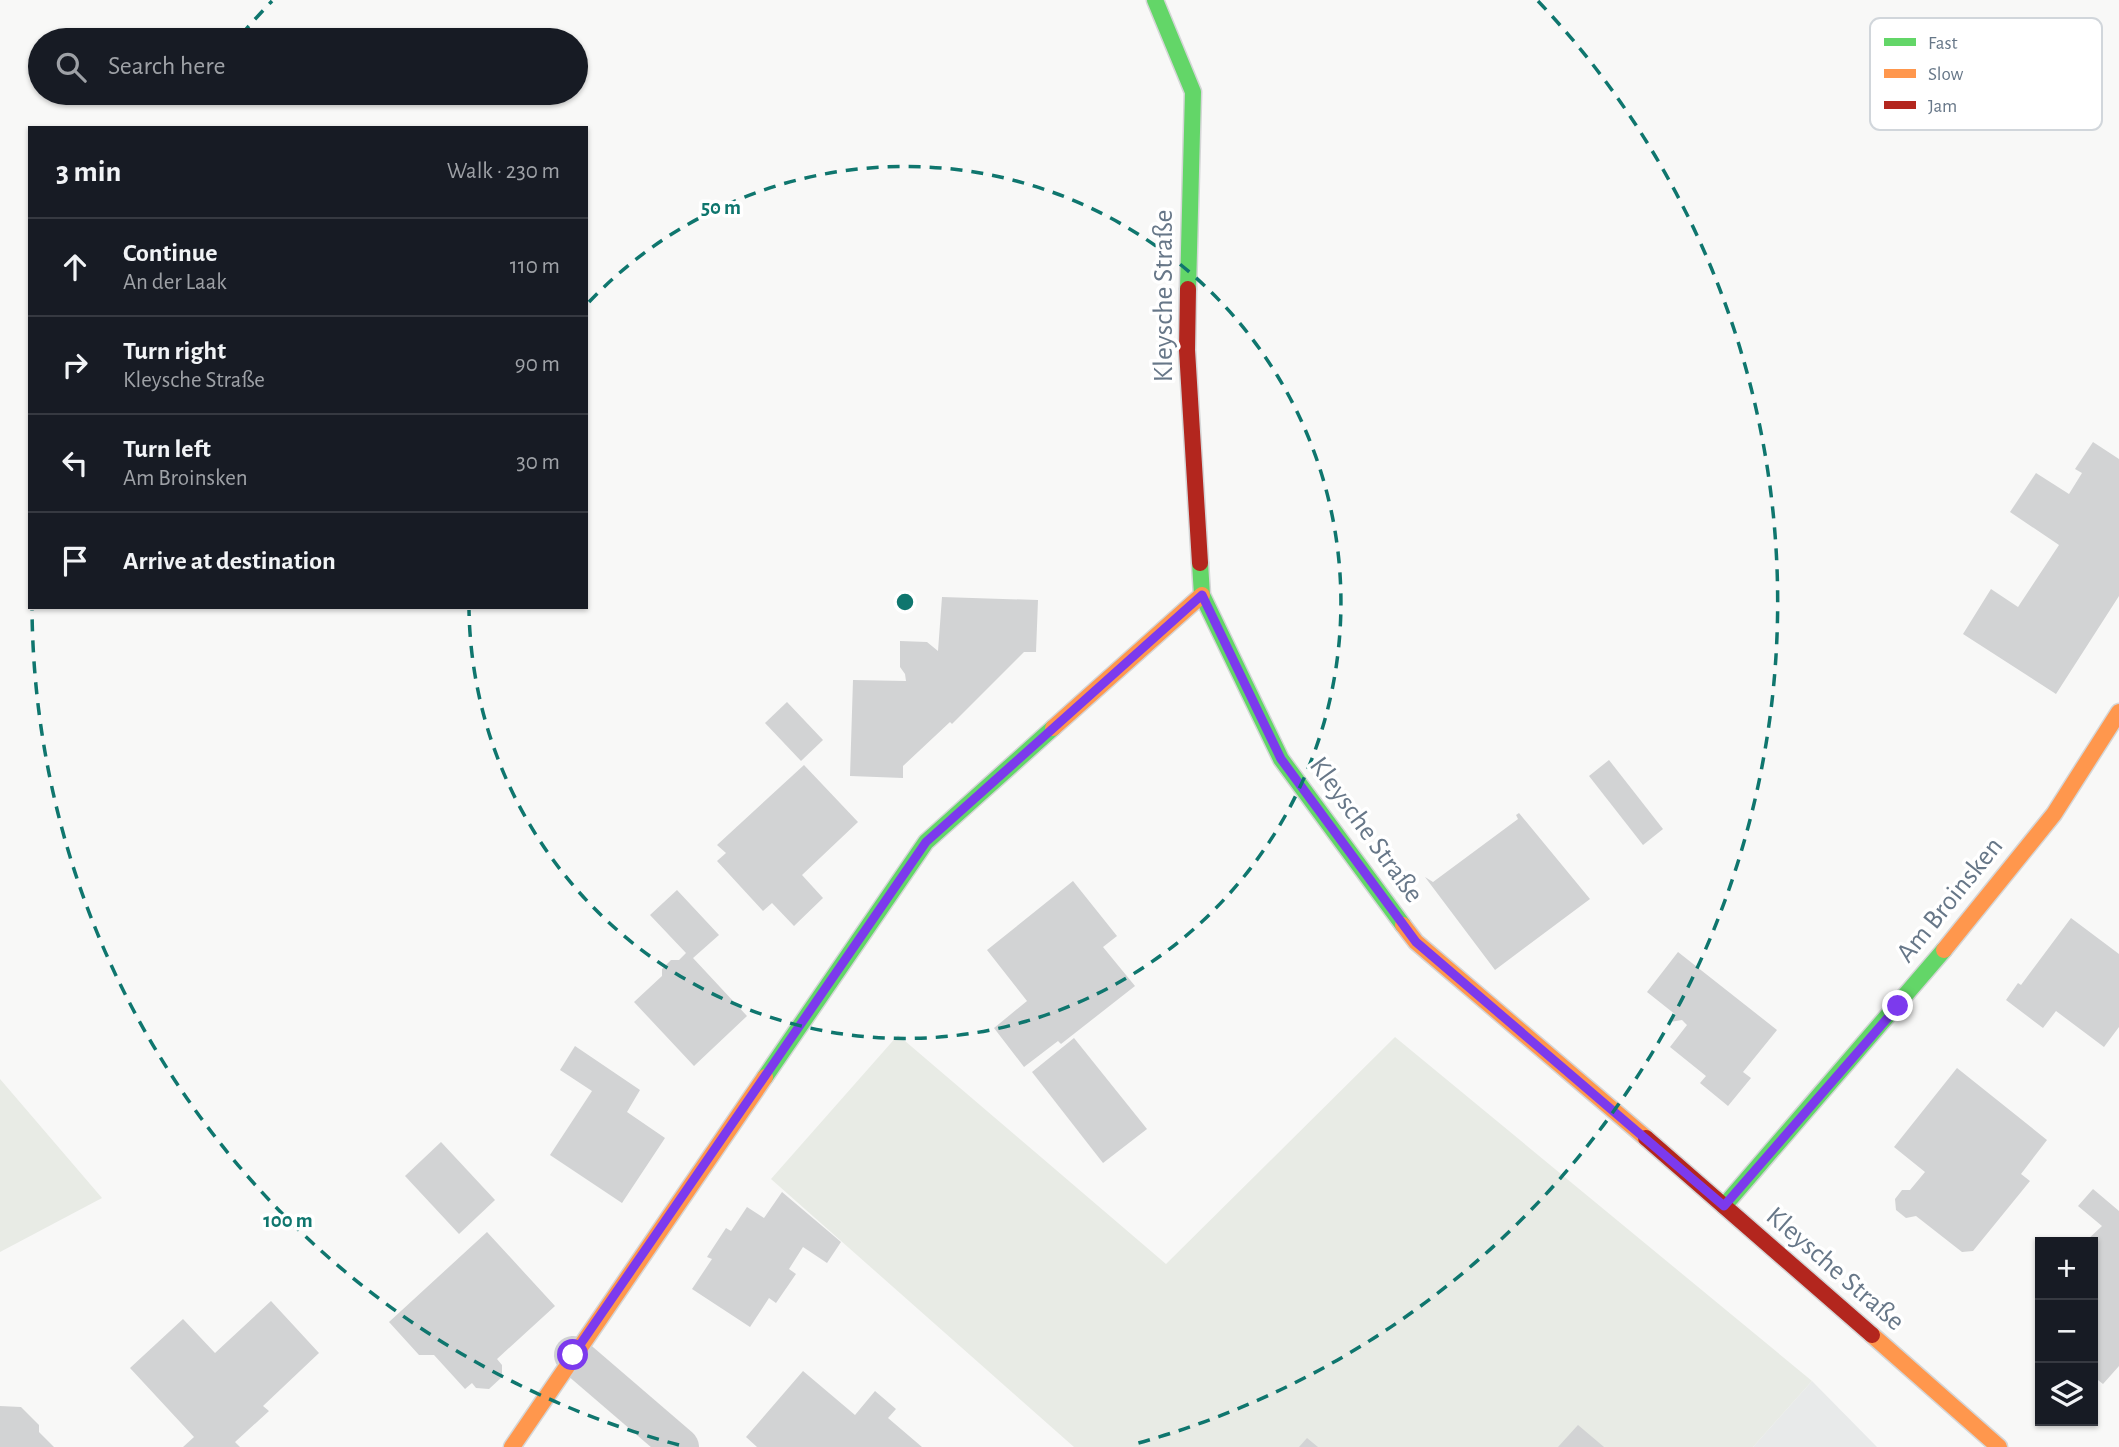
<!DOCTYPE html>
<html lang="en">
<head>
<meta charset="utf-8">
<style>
  :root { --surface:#171b24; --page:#20242c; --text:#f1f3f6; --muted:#9ea1a6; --line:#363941 }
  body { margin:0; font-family:"Alegreya Sans",sans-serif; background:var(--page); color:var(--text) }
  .controls { position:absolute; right:21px; bottom:21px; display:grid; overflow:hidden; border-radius:0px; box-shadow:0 2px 5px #0004 }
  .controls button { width:63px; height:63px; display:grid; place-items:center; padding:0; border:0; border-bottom:2px solid var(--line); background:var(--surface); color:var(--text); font:35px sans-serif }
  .stop { position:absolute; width:21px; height:21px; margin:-16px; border:5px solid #7c3aed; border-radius:50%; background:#fff }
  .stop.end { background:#7c3aed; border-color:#fff; box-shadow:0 2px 7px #0008 }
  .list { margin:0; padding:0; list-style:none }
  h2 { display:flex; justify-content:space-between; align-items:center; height:91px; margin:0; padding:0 28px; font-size:30px }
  h2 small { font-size:23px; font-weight:400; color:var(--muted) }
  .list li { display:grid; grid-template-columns:46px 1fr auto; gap:21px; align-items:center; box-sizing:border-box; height:98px; padding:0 28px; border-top:2px solid var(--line) }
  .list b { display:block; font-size:26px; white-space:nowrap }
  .list p { margin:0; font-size:23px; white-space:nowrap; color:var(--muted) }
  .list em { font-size:23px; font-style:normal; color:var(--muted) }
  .icon { flex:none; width:38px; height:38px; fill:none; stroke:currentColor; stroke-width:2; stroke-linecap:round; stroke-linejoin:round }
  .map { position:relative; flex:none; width:2119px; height:1447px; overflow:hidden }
  .search { position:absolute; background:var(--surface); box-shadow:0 2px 5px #0004; left:28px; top:28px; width:560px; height:77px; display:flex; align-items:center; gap:18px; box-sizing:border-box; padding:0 24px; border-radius:38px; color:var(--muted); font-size:26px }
  .panel { position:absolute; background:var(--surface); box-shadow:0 2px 5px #0004; left:28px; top:126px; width:560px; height:483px; border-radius:0px }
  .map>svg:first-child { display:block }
  .built { fill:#e8eaea }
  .green { fill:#e8ebe5 }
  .building { fill:#d2d3d4 }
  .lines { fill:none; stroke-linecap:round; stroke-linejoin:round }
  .fast-casing { stroke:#d5d6d7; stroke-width:19 }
  .slow-casing { stroke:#d5d6d7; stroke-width:19 }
  .jam-casing { stroke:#d5d6d7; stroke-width:19 }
  .street { stroke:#d0d1d2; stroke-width:38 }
  .fast { stroke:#63d668; stroke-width:16 }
  .slow { stroke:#ff974d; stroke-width:16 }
  .jam { stroke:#b3261e; stroke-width:16 }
  .route { stroke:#7c3aed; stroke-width:9 }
  .ring { fill:none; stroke:#0f766e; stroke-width:3.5; stroke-dasharray:12 9 }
  .labels { text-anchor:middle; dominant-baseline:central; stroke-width:7; stroke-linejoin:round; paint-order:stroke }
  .street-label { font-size:28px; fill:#677788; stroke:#fff }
  .key { fill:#fff; stroke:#d1d6db; stroke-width:2 }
  .key-label { font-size:19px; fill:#677788 }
  .centre { fill:#0f766e; stroke:#fff; stroke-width:3.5 }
  .ring-label { font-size:21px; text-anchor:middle; font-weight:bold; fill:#0f766e; stroke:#fff; stroke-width:7; stroke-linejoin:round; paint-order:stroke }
</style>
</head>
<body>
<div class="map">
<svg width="2119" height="1447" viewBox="0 0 2119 1447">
  <rect width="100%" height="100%" fill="#f8f8f7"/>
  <polygon class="built" points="1812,1381 1877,1447 1753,1447"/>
  <g class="green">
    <polygon points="898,1035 1166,1264 1395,1037 1812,1381 1753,1447 1074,1447 771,1179"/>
    <polygon points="0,1079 102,1198 0,1252"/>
  </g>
  <g class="building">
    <polygon points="2093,442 2119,459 2119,596 2056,694 1963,634 1991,589 2018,607 2059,545 2010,512 2036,473 2069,494 2082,473 2075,469"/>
    <polygon points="942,597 1038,600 1036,652 1024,652 952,724 950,722 903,766 903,778 850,776 853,680 906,681 905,674 900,667 900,641 927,642 938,651"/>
    <polygon points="787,702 823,740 801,761 765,723"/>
    <polygon points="1609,760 1663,829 1643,845 1589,776"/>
    <polygon points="804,765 858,822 802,875 823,898 794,926 772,903 763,911 717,861 726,853 717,845"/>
    <polygon points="1519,813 1590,899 1495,970 1425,877 1433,882 1518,819 1516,815"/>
    <polygon points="1073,881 1117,936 1103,947 1135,986 1061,1044 1058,1041 1024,1067 994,1028 1027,1001 987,950"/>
    <polygon points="677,890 719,935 693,958 747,1016 694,1066 634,1002 662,976 662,969 671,960 679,960 686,953 650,915"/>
    <polygon points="2071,918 2119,954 2119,1027 2104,1047 2056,1011 2043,1028 2006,1000 2018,983 2021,985"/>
    <polygon points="1678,952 1777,1030 1743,1072 1751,1078 1728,1106 1700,1083 1706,1076 1670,1047 1687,1025 1682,1020 1670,1022 1676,1015 1647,992"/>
    <polygon points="1074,1038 1147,1129 1103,1163 1032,1072"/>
    <polygon points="575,1046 640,1090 627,1112 665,1138 622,1203 550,1155 592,1091 560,1070"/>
    <polygon points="1957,1068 2047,1140 2021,1174 2030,1181 1973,1251 1962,1252 1916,1216 1906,1218 1896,1210 1895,1199 1902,1190 1910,1190 1925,1172 1894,1147"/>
    <polygon points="441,1142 495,1200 459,1234 405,1176"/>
    <polygon points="2093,1189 2119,1211 2119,1366 2103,1384 2093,1376 2093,1242 2085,1242 2102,1226 2078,1206"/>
    <polygon points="782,1192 841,1242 827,1263 803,1247 789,1269 796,1274 776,1303 769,1298 750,1327 692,1289 712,1259 707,1257 726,1228 731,1231 747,1207 764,1218"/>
    <polygon points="487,1232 555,1306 497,1359 502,1365 502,1377 489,1389 476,1388 472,1383 465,1389 434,1355 419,1355 389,1322"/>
    <polygon points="271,1301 319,1353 263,1406 269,1411 235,1442 240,1447 183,1447 194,1437 130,1368 183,1319 215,1353"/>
    <polygon points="803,1371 855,1415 875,1391 896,1409 888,1418 922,1447 757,1447 746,1437"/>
    <polygon points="0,1406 21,1407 39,1425 39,1432 54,1447 0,1447"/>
    <polygon points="1578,1425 1604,1447 1558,1447"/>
    <polygon points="1307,1438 1318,1447 1299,1447"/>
  </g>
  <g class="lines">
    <g class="fast-casing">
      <g id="fast">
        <polyline points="1155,0 1193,92 1188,289"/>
        <polyline points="1200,563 1202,595 1281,759 1403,925"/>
        <polyline points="765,1077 926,842 1053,728"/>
        <polyline points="1724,1206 1944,950"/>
      </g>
    </g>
    <g class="slow-casing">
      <g id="slow">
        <polyline points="1053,728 1202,595"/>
        <polyline points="1403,925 1416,942 1646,1138"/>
        <polyline points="1944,950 2054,814 2119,712"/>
        <polyline points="1872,1335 1999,1447"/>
        <polyline points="512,1447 765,1077"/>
      </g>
    </g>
    <g class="jam-casing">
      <g id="jam">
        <polyline points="1188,289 1187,350 1200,563"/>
        <polyline points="1646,1138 1872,1335"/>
      </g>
    </g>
    <polyline class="street" points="573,1355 680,1447"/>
    <use href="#fast" class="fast"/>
    <use href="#slow" class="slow"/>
    <use href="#jam" class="jam"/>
  </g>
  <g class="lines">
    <polyline class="route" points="573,1355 926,842 1202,595 1281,759 1416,942 1724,1206 1898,1006"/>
  </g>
  <g class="ring">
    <path d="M589 302A436 436 0 1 1 469 610"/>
    <path d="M679 1445A873 873 0 0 1 32 610M241 35A873 873 0 0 1 272 1M1538 1A873 873 0 0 1 1131 1445"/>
  </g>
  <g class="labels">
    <g class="street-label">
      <text transform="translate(1164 296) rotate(-90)">Kleysche Straße</text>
      <text transform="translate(1366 830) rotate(54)">Kleysche Straße</text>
      <text transform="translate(1950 900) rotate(-51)">Am Broinsken</text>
      <text transform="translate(1835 1269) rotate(41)">Kleysche Straße</text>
    </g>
  </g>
  <rect x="1870" y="18" width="232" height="112" rx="10" class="key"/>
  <rect x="1884" y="38" width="32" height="8" fill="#63d668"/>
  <rect x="1884" y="69" width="32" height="9" fill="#ff974d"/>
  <rect x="1884" y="101" width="32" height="8" fill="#b3261e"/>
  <g class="key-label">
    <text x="1928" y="49">Fast</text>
    <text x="1928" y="80">Slow</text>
    <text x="1928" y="112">Jam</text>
  </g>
  <circle cx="905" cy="602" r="10" class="centre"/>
  <g class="ring-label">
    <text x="721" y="214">50 m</text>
    <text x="288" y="1227">100 m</text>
  </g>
</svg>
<div class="controls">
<button>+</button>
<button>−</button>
<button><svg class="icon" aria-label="layers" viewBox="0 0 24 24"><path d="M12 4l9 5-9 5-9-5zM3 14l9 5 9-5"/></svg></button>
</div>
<div class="stop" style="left:573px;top:1355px"></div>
<div class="stop end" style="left:1898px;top:1006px"></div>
<div class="search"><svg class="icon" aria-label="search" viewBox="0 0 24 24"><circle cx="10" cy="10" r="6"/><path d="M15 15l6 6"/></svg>Search here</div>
<section class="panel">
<h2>3 min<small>Walk · 230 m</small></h2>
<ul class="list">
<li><svg class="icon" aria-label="ahead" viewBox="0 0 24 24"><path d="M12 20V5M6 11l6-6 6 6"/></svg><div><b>Continue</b><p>An der Laak</p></div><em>110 m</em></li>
<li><svg class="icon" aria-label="right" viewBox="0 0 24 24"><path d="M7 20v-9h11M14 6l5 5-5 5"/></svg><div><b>Turn right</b><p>Kleysche Straße</p></div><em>90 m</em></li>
<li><svg class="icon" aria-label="left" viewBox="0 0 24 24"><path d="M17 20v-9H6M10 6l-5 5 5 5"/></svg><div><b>Turn left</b><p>Am Broinsken</p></div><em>30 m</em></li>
<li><svg class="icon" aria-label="arrive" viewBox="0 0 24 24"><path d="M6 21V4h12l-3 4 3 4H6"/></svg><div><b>Arrive at destination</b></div></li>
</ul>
</section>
</div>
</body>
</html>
